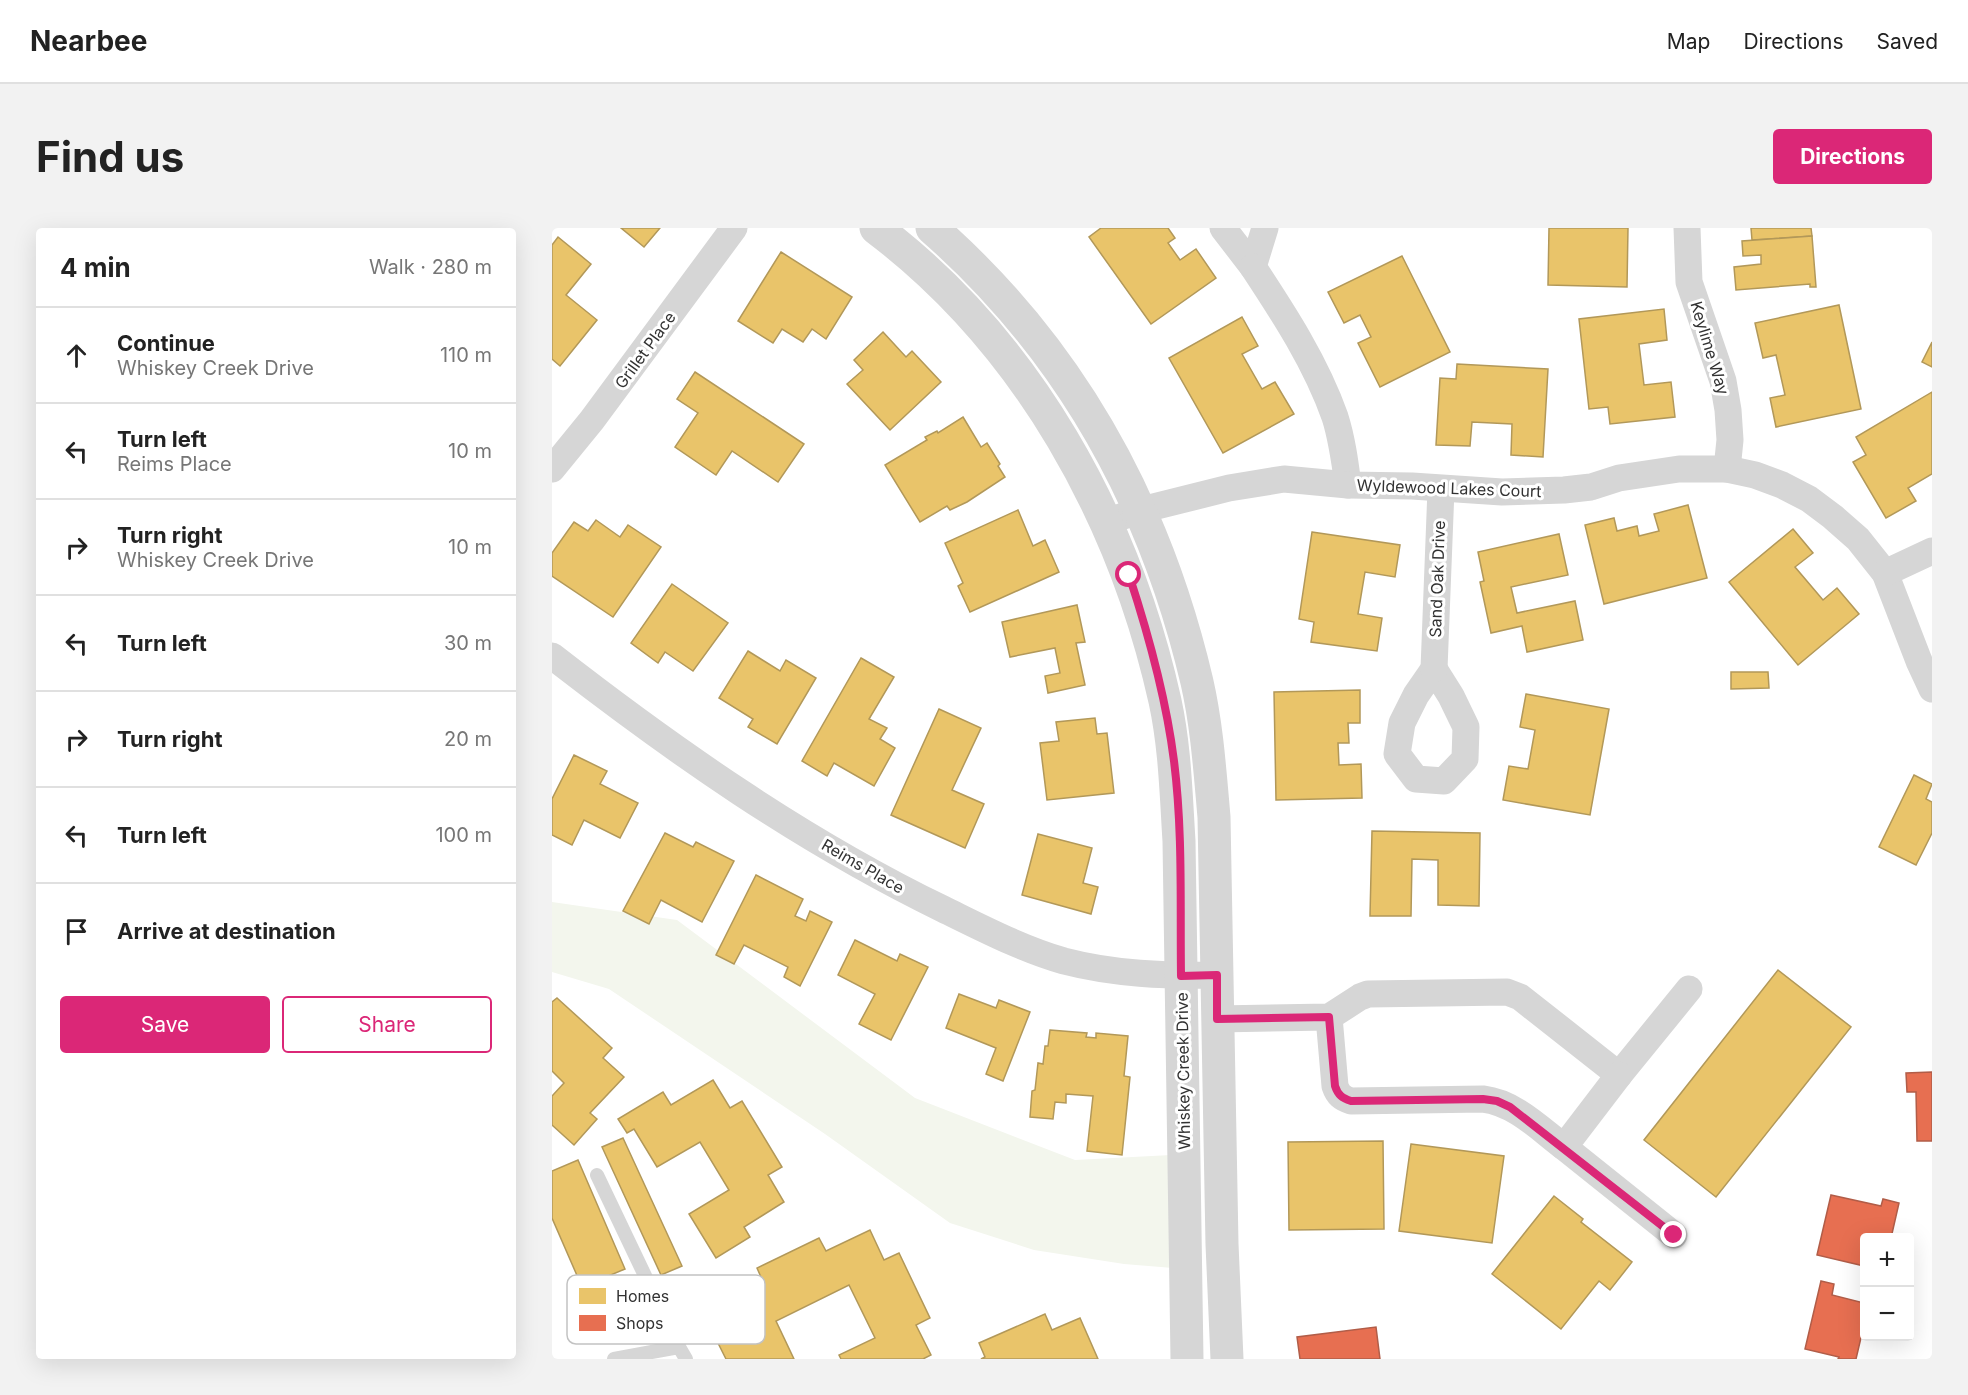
<!DOCTYPE html>
<html lang="en">
<head>
<meta charset="utf-8">
<style>
  :root { --surface:#fff; --page:#f2f2f2; --text:#222; --muted:#767676; --line:#e0e0e0; --accent:#db2777 }
  body { margin:0; font-family:Inter,sans-serif; background:var(--page); color:var(--text) }
  .controls { position:absolute; right:18px; bottom:18px; display:grid; overflow:hidden; border-radius:6px; box-shadow:0 6px 24px #0002 }
  .controls button { width:54px; height:54px; display:grid; place-items:center; padding:0; border:0; border-bottom:2px solid var(--line); background:var(--surface); color:var(--text); font:30px sans-serif }
  .stop { position:absolute; width:18px; height:18px; margin:-14px; border:4px solid #db2777; border-radius:50%; background:#fff }
  .stop.end { background:#db2777; border-color:#fff; box-shadow:0 2px 6px #0008 }
  .list { margin:0; padding:0; list-style:none }
  h2 { display:flex; justify-content:space-between; align-items:center; height:78px; margin:0; padding:0 24px; font-size:26px }
  h2 small { font-size:20px; font-weight:400; color:var(--muted) }
  .list li { display:grid; grid-template-columns:39px 1fr auto; gap:18px; align-items:center; box-sizing:border-box; height:96px; padding:0 24px; border-top:2px solid var(--line) }
  .list b { display:block; font-size:22px; white-space:nowrap }
  .list p { margin:0; font-size:20px; white-space:nowrap; color:var(--muted) }
  .list em { font-size:20px; font-style:normal; color:var(--muted) }
  .actions { display:flex; gap:12px; padding:18px 24px }
  .actions a { flex:1; padding:14px 0; border:2px solid var(--accent); border-radius:6px; text-align:center; font-size:21px; color:var(--accent) }
  .actions .main { background:var(--accent); color:#fff }
  .icon { flex:none; width:33px; height:33px; fill:none; stroke:currentColor; stroke-width:2; stroke-linecap:round; stroke-linejoin:round }
  .map { position:relative; flex:none; width:1380px; height:1131px; overflow:hidden; border-radius:6px }
  header { display:flex; align-items:center; gap:36px; box-sizing:border-box; height:84px; padding:0 30px; background:var(--surface); border-bottom:2px solid var(--line) }
  header strong { font-size:28px }
  nav { display:flex; gap:33px; margin-inline-start:auto; font-size:21px }
  .intro { display:flex; align-items:center; justify-content:space-between; box-sizing:border-box; height:144px; padding:0 36px }
  h1 { margin:0; font-size:42px }
  .button { padding:15px 27px; border-radius:6px; background:var(--accent); color:#fff; font-size:21px; font-weight:700 }
  main { display:flex; gap:36px; padding:0 36px }
  aside { flex:1; background:var(--surface); border-radius:6px; box-shadow:0 6px 24px #0002 }
  .map>svg:first-child { display:block }
  .green { fill:#f3f6ed }
  .homes { fill:#e9c46a; stroke:#b29859; stroke-width:1.5 }
  .shops { fill:#e76f51; stroke:#b15d48; stroke-width:1.5 }
  .lines { fill:none; stroke-linecap:round; stroke-linejoin:round }
  .service { stroke:#d6d6d6; stroke-width:14 }
  .minor { stroke:#d6d6d6; stroke-width:27 }
  .tertiary { stroke:#d6d6d6; stroke-width:33 }
  .route { stroke:#db2777; stroke-width:8 }
  .labels { text-anchor:middle; dominant-baseline:central; stroke-width:6; stroke-linejoin:round; paint-order:stroke }
  .street-label { font-size:16px; fill:#323232; stroke:#fff }
  .key { fill:#fff; stroke:#c2c2c2; stroke-width:1.5 }
  .key-label { font-size:16px; fill:#323232 }
</style>
</head>
<body>
<header>
<strong>Nearbee</strong>
<nav><a>Map</a><a>Directions</a><a>Saved</a></nav>
</header>
<div class="intro"><h1>Find us</h1><a class="button">Directions</a></div>
<main>
<aside>
<h2>4 min<small>Walk · 280 m</small></h2>
<ul class="list">
<li><svg class="icon" aria-label="ahead" viewBox="0 0 24 24"><path d="M12 20V5M6 11l6-6 6 6"/></svg><div><b>Continue</b><p>Whiskey Creek Drive</p></div><em>110 m</em></li>
<li><svg class="icon" aria-label="left" viewBox="0 0 24 24"><path d="M17 20v-9H6M10 6l-5 5 5 5"/></svg><div><b>Turn left</b><p>Reims Place</p></div><em>10 m</em></li>
<li><svg class="icon" aria-label="right" viewBox="0 0 24 24"><path d="M7 20v-9h11M14 6l5 5-5 5"/></svg><div><b>Turn right</b><p>Whiskey Creek Drive</p></div><em>10 m</em></li>
<li><svg class="icon" aria-label="left" viewBox="0 0 24 24"><path d="M17 20v-9H6M10 6l-5 5 5 5"/></svg><div><b>Turn left</b></div><em>30 m</em></li>
<li><svg class="icon" aria-label="right" viewBox="0 0 24 24"><path d="M7 20v-9h11M14 6l5 5-5 5"/></svg><div><b>Turn right</b></div><em>20 m</em></li>
<li><svg class="icon" aria-label="left" viewBox="0 0 24 24"><path d="M17 20v-9H6M10 6l-5 5 5 5"/></svg><div><b>Turn left</b></div><em>100 m</em></li>
<li><svg class="icon" aria-label="arrive" viewBox="0 0 24 24"><path d="M6 21V4h12l-3 4 3 4H6"/></svg><div><b>Arrive at destination</b></div></li>
</ul>
<div class="actions"><a class="main">Save</a><a>Share</a></div>
</aside>
<div class="map">
<svg width="1380" height="1131" viewBox="0 0 1380 1131">
  <rect width="100%" height="100%" fill="#fff"/>
  <polygon class="green" points="0,674 125,692 363,870 523,932 619,927 621,1040 572,1036 482,1022 398,995 273,906 57,761 0,744"/>
  <g class="homes">
    <polygon points="69,0 108,0 92,19"/>
    <polygon points="549,0 616,0 623,10 616,15 628,32 644,21 664,50 599,96 537,9"/>
    <polygon points="997,0 1076,0 1075,59 996,57"/>
    <polygon points="1199,0 1259,0 1260,8 1200,12"/>
    <polygon points="1260,8 1264,59 1258,59 1258,56 1184,62 1182,39 1209,36 1209,27 1191,28 1190,13"/>
    <polygon points="6,9 39,36 14,67 45,92 8,138 0,131 0,17"/>
    <polygon points="229,24 300,69 274,111 260,101 251,114 230,101 221,115 186,93"/>
    <polygon points="850,28 898,124 828,159 806,115 819,109 808,87 792,95 776,64"/>
    <polygon points="1287,77 1309,181 1224,199 1218,170 1233,167 1224,127 1211,130 1203,95"/>
    <polygon points="1112,81 1115,112 1087,116 1092,157 1119,154 1123,189 1058,196 1056,179 1037,181 1027,91"/>
    <polygon points="690,89 706,118 690,126 710,161 723,154 742,186 671,225 617,130"/>
    <polygon points="331,104 354,129 360,123 389,154 338,202 295,156 311,142 302,132"/>
    <polygon points="1380,114 1380,139 1370,134"/>
    <polygon points="905,136 996,141 991,229 959,227 960,196 920,194 918,218 884,217 888,150 904,151"/>
    <polygon points="143,144 252,216 226,254 180,223 164,247 123,219 146,185 125,171"/>
    <polygon points="1380,164 1380,246 1356,260 1364,273 1334,290 1301,234 1314,227 1304,209"/>
    <polygon points="411,189 429,219 435,215 448,236 446,238 453,249 415,274 398,282 395,278 368,294 333,237 375,212 373,209 385,203 386,205"/>
    <polygon points="1136,277 1155,350 1052,376 1033,297 1062,290 1065,303 1085,298 1087,308 1107,303 1102,286"/>
    <polygon points="466,282 481,318 493,312 507,344 418,384 406,358 411,355 393,315"/>
    <polygon points="44,292 68,309 76,297 109,319 61,389 0,348 0,325 22,294 36,303"/>
    <polygon points="1241,301 1261,325 1243,339 1271,372 1285,360 1307,386 1246,437 1177,354"/>
    <polygon points="760,304 848,317 843,349 813,344 806,386 830,390 825,423 759,414 762,394 747,391"/>
    <polygon points="1007,306 1016,347 959,359 965,385 1023,373 1031,412 975,424 970,398 939,405 928,354 932,353 926,324"/>
    <polygon points="120,356 176,395 141,443 113,424 106,435 79,415"/>
    <polygon points="525,377 533,414 524,415 533,457 496,465 493,448 508,445 503,420 458,429 450,394"/>
    <polygon points="196,423 228,443 234,432 264,450 225,516 196,499 201,491 167,470"/>
    <polygon points="309,430 342,449 317,491 335,500 328,511 343,520 322,558 282,535 275,548 250,533"/>
    <polygon points="1179,444 1216,444 1217,460 1179,461"/>
    <polygon points="808,462 808,495 796,495 797,515 786,515 787,537 809,536 810,570 724,572 722,464"/>
    <polygon points="974,466 1057,481 1038,587 951,572 957,538 976,541 983,502 968,499"/>
    <polygon points="387,481 429,500 400,562 432,576 413,620 339,587"/>
    <polygon points="543,490 545,506 555,505 562,565 495,572 488,515 507,513 504,494"/>
    <polygon points="22,527 55,543 48,556 86,575 68,610 32,592 20,617 0,607 0,571"/>
    <polygon points="1362,547 1380,556 1374,571 1380,574 1380,605 1364,637 1327,619"/>
    <polygon points="820,603 928,605 927,678 886,677 886,632 860,631 859,688 818,688"/>
    <polygon points="113,605 141,619 144,614 182,633 150,694 109,672 97,696 71,683"/>
    <polygon points="486,606 540,620 531,655 546,659 539,686 470,667"/>
    <polygon points="204,647 251,671 243,688 254,693 258,683 280,694 248,758 232,749 236,739 192,717 182,736 164,727"/>
    <polygon points="303,712 345,733 348,726 376,739 339,812 307,796 323,766 286,747"/>
    <polygon points="1226,742 1299,799 1164,969 1092,912"/>
    <polygon points="407,766 444,780 447,772 478,784 451,853 434,846 444,820 394,800"/>
    <polygon points="5,770 60,820 51,830 72,849 38,885 45,891 22,917 0,897 0,868 12,855 0,843 0,774"/>
    <polygon points="498,802 535,805 534,809 544,810 544,805 576,808 572,848 578,849 570,927 535,923 541,868 514,866 514,875 503,874 501,891 478,889 480,863 483,862 486,835 491,836 493,818 496,818"/>
    <polygon points="161,852 178,880 190,873 230,939 216,947 232,974 192,999 198,1009 164,1030 137,986 177,962 148,914 105,939 82,901 75,905 66,891 111,864 119,877"/>
    <polygon points="71,910 130,1038 109,1047 50,919"/>
    <polygon points="831,913 832,1001 737,1002 736,914"/>
    <polygon points="859,916 952,928 940,1015 847,1003"/>
    <polygon points="26,932 73,1041 30,1059 0,990 0,943"/>
    <polygon points="1002,968 1031,991 1029,994 1080,1034 1058,1062 1047,1053 1009,1101 940,1046"/>
    <polygon points="318,1002 332,1032 347,1025 378,1090 364,1097 379,1127 371,1131 289,1131 287,1127 323,1110 297,1057 224,1093 242,1131 174,1131 164,1111 179,1104 166,1078 212,1056 205,1040 267,1010 274,1023"/>
    <polygon points="493,1086 500,1102 528,1090 546,1131 429,1131 433,1129 427,1115"/>
  </g>
  <g class="shops">
    <polygon points="1380,844 1380,913 1365,913 1364,864 1355,864 1354,845"/>
    <polygon points="1279,967 1329,978 1331,971 1347,975 1339,1010 1312,1010 1312,1038 1265,1027"/>
    <polygon points="1269,1053 1282,1056 1280,1067 1312,1075 1312,1097 1304,1131 1286,1131 1287,1129 1253,1121"/>
    <polygon points="824,1099 828,1131 748,1131 745,1109"/>
  </g>
  <g class="lines">
    <g class="service">
      <polyline points="45,947 127,1119"/>
      <polyline points="62,1131 127,1119 134,1131"/>
    </g>
    <g class="minor">
      <polyline points="671,0 701,39 713,0"/>
      <polyline points="1135,0 1137,54 1171,153 1176,182 1178,212 1175,241"/>
      <path d="M701,39C732,86 764,135 783,189C790,211 793,234 796,257"/>
      <polyline points="0,241 40,192 182,0"/>
      <polyline points="554,294 589,282 677,260 732,251 796,257 860,258 950,264 1012,262 1039,259 1067,250 1127,241 1175,241 1203,247 1230,257 1257,271 1281,289 1306,311 1333,345 1367,433 1380,461"/>
      <polyline points="1333,345 1380,323"/>
      <path d="M0,428C122,523 251,613 391,681C430,700 470,721 512,733C562,746 613,748 665,747"/>
      <polygon points="882,441 899,468 914,499 913,531 892,553 864,551 845,526 850,495 864,467"/>
      <polyline points="882,441 889,261"/>
      <path d="M777,789L783,858C786,867 790,870 799,873L931,871C963,875 987,900 1012,919"/>
      <polyline points="665,791 777,789 808,769 816,766 955,764 968,769 1067,847 1137,761"/>
      <polyline points="1067,847 1012,919 1122,1007"/>
    </g>
    <g class="tertiary">
      <path d="M324,0C476,115 572,289 613,473C623,519 624,566 627,613L635,1131"/>
      <path d="M380,0C519,122 603,275 645,454C655,498 658,544 662,589L670,1016L675,1131"/>
    </g>
  </g>
  <g class="lines">
    <path class="route" d="M577,347C597,408 614,469 622,533C631,604 628,677 629,748L665,747V791L777,789L783,858C786,867 790,870 799,873L931,871L945,873L958,879L1122,1007"/>
  </g>
  <g class="labels">
    <g class="street-label">
      <text transform="translate(1158 120) rotate(73)">Keylime Way</text>
      <text transform="translate(93 122) rotate(-54)">Grillet Place</text>
      <text transform="translate(897 260) rotate(2)">Wyldewood Lakes Court</text>
      <text transform="translate(885 351) rotate(-88)">Sand Oak Drive</text>
      <text transform="translate(311 638) rotate(30)">Reims Place</text>
      <text transform="translate(631 843) rotate(-91)">Whiskey Creek Drive</text>
    </g>
  </g>
  <rect x="15" y="1047" width="198" height="69" rx="9" class="key"/>
  <rect x="27" y="1060" width="27" height="16" fill="#e9c46a"/>
  <rect x="27" y="1087" width="27" height="16" fill="#e76f51"/>
  <g class="key-label">
    <text x="64" y="1074">Homes</text>
    <text x="64" y="1101">Shops</text>
  </g>
</svg>
<div class="controls">
<button>+</button>
<button>−</button>
</div>
<div class="stop" style="left:577px;top:347px"></div>
<div class="stop end" style="left:1122px;top:1007px"></div>
</div>
</main>
</body>
</html>
